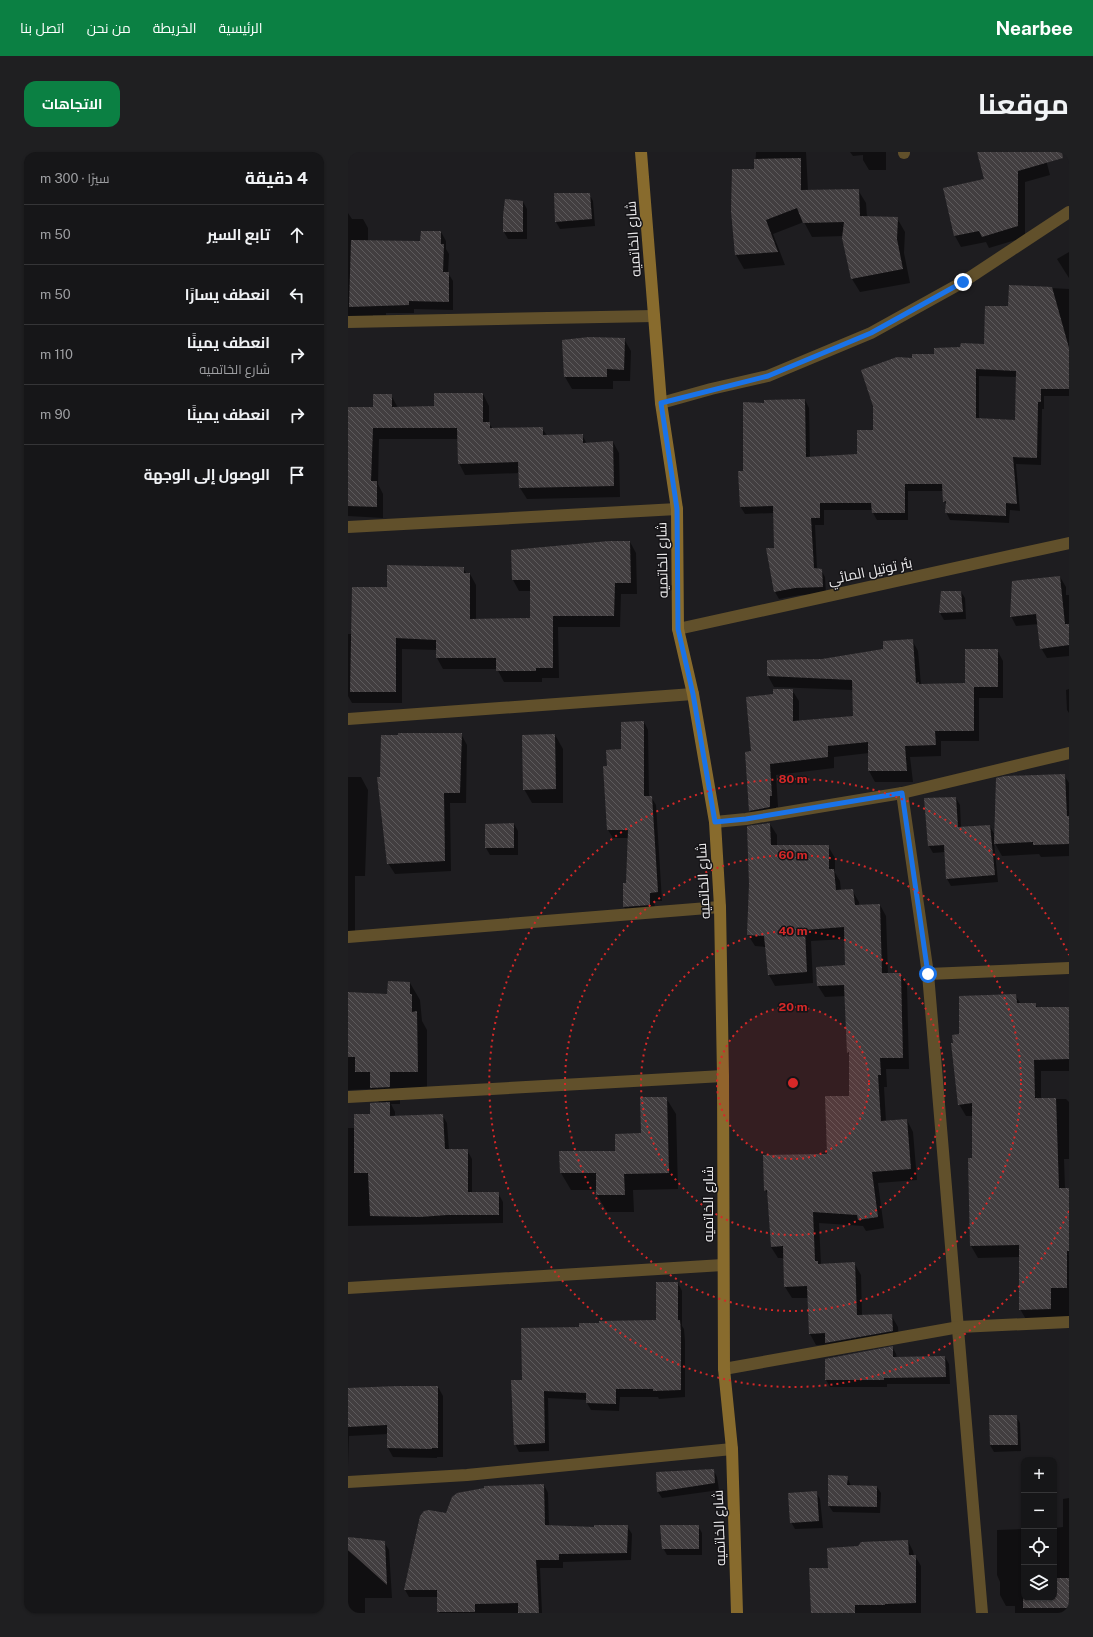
<!DOCTYPE html>
<html lang="ar">
<head>
<meta charset="utf-8">
<style>
  :root { --surface:#161618; --page:#1f1f21; --text:#f1f3f6; --muted:#9e9fa2; --line:#353537; --accent:#0b8043 }
  body { margin:0; font-family:"Public Sans",Cairo,sans-serif; background:var(--page); color:var(--text); direction:rtl }
  .controls { position:absolute; right:12px; bottom:12px; display:grid; overflow:hidden; border-radius:8px; box-shadow:0 1px 3px #0004 }
  .controls button { width:36px; height:36px; display:grid; place-items:center; padding:0; border:0; border-bottom:1px solid var(--line); background:var(--surface); color:var(--text); font:20px sans-serif }
  .stop { position:absolute; width:12px; height:12px; margin:-9px; border:3px solid #1a73e8; border-radius:50%; background:#fff }
  .stop.end { background:#1a73e8; border-color:#fff; box-shadow:0 1px 4px #0008 }
  .list { margin:0; padding:0; list-style:none }
  h2 { display:flex; justify-content:space-between; align-items:center; height:52px; margin:0; padding:0 16px; font-size:17px }
  h2 small { font-size:13px; font-weight:400; color:var(--muted) }
  .list li { display:grid; grid-template-columns:26px 1fr auto; gap:12px; align-items:center; box-sizing:border-box; height:60px; padding:0 16px; border-top:1px solid var(--line) }
  .list b { display:block; font-size:15px; white-space:nowrap }
  .list p { margin:0; font-size:13px; white-space:nowrap; color:var(--muted) }
  .list em { font-size:13px; font-style:normal; color:var(--muted) }
  .icon { flex:none; width:22px; height:22px; fill:none; stroke:currentColor; stroke-width:2; stroke-linecap:round; stroke-linejoin:round }
  .map { position:relative; flex:none; width:721px; height:1461px; overflow:hidden; direction:ltr; border-radius:12px }
  header { display:flex; align-items:center; gap:24px; box-sizing:border-box; height:56px; padding:0 20px; background:var(--accent); color:#fff }
  header strong { font-size:19px }
  nav { display:flex; gap:22px; margin-inline-start:auto; font-size:14px }
  .intro { display:flex; align-items:center; justify-content:space-between; box-sizing:border-box; height:96px; padding:0 24px }
  h1 { margin:0; font-size:28px }
  .button { padding:10px 18px; border-radius:12px; background:var(--accent); color:#fff; font-size:14px; font-weight:700 }
  main { display:flex; gap:24px; padding:0 24px }
  aside { flex:1; background:var(--surface); border-radius:12px; box-shadow:0 1px 3px #0004 }
  .map>svg:first-child { display:block }
  .shadow { fill:#0007; fill-rule:evenodd }
  .building { fill:url(#building-back-hatch); fill-rule:evenodd }
  .lines { fill:none; stroke-linecap:round; stroke-linejoin:round }
  .street { stroke:#61502b; stroke-width:12 }
  .secondary { stroke:#886b2d; stroke-width:12 }
  .route { stroke:#1a73e8; stroke-width:5 }
  .ring { fill:none; stroke:#d62828; stroke-width:2; stroke-dasharray:2 4 }
  .labels { text-anchor:middle; dominant-baseline:central; stroke-width:3; stroke-linejoin:round; paint-order:stroke }
  .street-label { font-size:14px; fill:#eae9eb; stroke:#151417 }
  .centre { fill:#d62828; stroke:#151417; stroke-width:2 }
  .ring-label { font-size:12px; text-anchor:middle; font-weight:bold; fill:#d62828; stroke:#151417; stroke-width:3; stroke-linejoin:round; paint-order:stroke }
</style>
</head>
<body>
<header>
<strong>Nearbee</strong>
<nav><a>الرئيسية</a><a>الخريطة</a><a>من نحن</a><a>اتصل بنا</a></nav>
</header>
<div class="intro"><h1>موقعنا</h1><a class="button">الاتجاهات</a></div>
<main>
<div class="map">
<svg width="721" height="1461" viewBox="0 0 721 1461">
  <defs>
    <pattern id="building-back-hatch" width="6" height="6" patternUnits="userSpaceOnUse"><rect width="6" height="6" fill="#423e40"/><path d="M-1 5l2 2M0 0l6 6M5-1l2 2" fill="none" stroke="#5d5a5c"/></pattern>
  </defs>
  <rect width="100%" height="100%" fill="#1e1d20"/>
  <g class="shadow">
    <polygon points="408,0 458,0 460,39 510,38 518,51 519,65 549,66 557,80 556,101 562,131 512,140 504,127 496,84 464,85 456,70 425,82 437,113 396,117 388,103 407,18"/>
    <polygon points="502,0 538,0 538,18 521,18 515,8 515,3 505,4"/>
    <polygon points="630,0 696,0 702,23 677,30 677,85 641,96 638,90 613,95 607,84 637,28"/>
    <polygon points="241,42 245,49 247,74 212,77 208,70"/>
    <polygon points="175,50 179,57 179,87 160,87 156,80"/>
    <polygon points="0,61 4,67 15,67 20,76 20,89 73,90 93,80 98,89 98,97 101,102 100,121 105,129 105,158 66,157 66,161 38,161 38,163 25,163 25,166 0,165"/>
    <polygon points="721,100 721,126 709,107"/>
    <path d="M662,134L721,137V244H696V257H694L693,313L668,312L672,359L662,358L661,371L602,368L598,360L599,354L596,349V339H560V368H529L525,361V358H476V373H467L469,417L473,418L477,425L478,442L452,443L431,447L427,440L419,397H427L426,361L397,362L392,354L396,320L417,252L457,248L461,256L462,306L510,303L526,279L565,207L613,196L637,193L661,155ZM631,224L669,225L668,269L631,267Z"/>
    <polygon points="276,187 283,199 282,229 265,229 265,237 224,237 217,225 215,189"/>
    <polygon points="135,242 141,254 141,271 145,277 194,276 199,284 234,283 239,292 265,290 271,301 272,345 179,347 172,336 172,321 117,323 111,311 110,287 31,287 30,332 35,342 35,366 0,364 0,256 26,256 43,243 50,256 87,255"/>
    <polygon points="282,390 288,401 289,442 273,442 272,475 210,475 211,526 194,526 194,530 156,530 149,517 95,517 89,506 89,498 54,497 54,551 4,551 0,544 0,482 3,482 40,436 115,416 119,422 122,422 128,433 128,468 183,467 183,439 171,439 165,428"/>
    <polygon points="712,425 718,435 718,443 721,443 721,504 699,506 693,496 691,472 668,474 663,464"/>
    <polygon points="594,440 613,440 617,446 618,467 596,468 592,461"/>
    <polygon points="564,488 570,499 573,533 618,532 649,498 655,509 655,546 631,546 631,589 593,589 593,604 562,605 565,630 527,630 521,619 521,601 486,605 486,616 428,623 430,655 428,655 428,666 409,669 402,659 404,600 426,543 444,538 451,549 451,570 507,565 505,538 426,535 420,524 420,509 474,508 536,498"/>
    <polygon points="721,537 721,561 719,558 718,538"/>
    <polygon points="296,570 300,578 301,645 303,645 308,653 314,749 307,749 306,761 281,763 276,755 276,732 279,732 281,686 265,686 260,678 260,615"/>
    <polygon points="113,582 119,593 118,651 102,651 103,719 47,722 40,711 33,626 51,584"/>
    <polygon points="207,583 215,597 215,651 184,651 176,637"/>
    <polygon points="716,623 721,631 721,704 693,705 691,702 654,704 646,690 650,730 603,734 599,727 597,700 585,701 581,694 608,646 612,653 613,676 642,674 647,684"/>
    <polygon points="0,625 13,625 20,638 17,724 7,724 7,786 0,786"/>
    <polygon points="166,672 170,679 170,703 142,703 138,696 138,673"/>
    <polygon points="422,672 429,683 429,694 480,694 487,706 487,721 492,729 493,739 504,738 511,750 511,754 532,753 538,764 540,822 552,822 559,833 561,917 538,917 539,935 536,935 538,970 559,968 565,980 569,1028 530,1031 536,1076 518,1079 515,1074 471,1071 473,1113 506,1111 513,1123 514,1164 543,1163 550,1175 551,1191 468,1193 462,1182 460,1146 444,1146 437,1135 436,1106 430,1106 423,1095 421,1044 417,1038 480,1003 502,945 502,905 500,900 498,844 477,845 470,834 498,814 497,787 463,789 465,831 427,834 421,823 418,795 407,794 400,783"/>
    <polygon points="62,831 72,848 74,869 79,878 79,937 52,937 52,952 43,952 47,960 47,965 94,963 99,971 101,998 119,998 124,1007 124,1041 150,1041 155,1050 155,1071 0,1074 0,976 7,976 23,963 32,952 23,937 0,938 0,841 40,843"/>
    <polygon points="667,843 673,852 687,852 690,856 721,856 721,919 693,919 693,947 718,947 721,950 721,1007 716,1007 717,1037 721,1037 721,1168 679,1169 672,1157 672,1105 630,1106 623,1094 625,964 618,964 611,952 606,892 612,883"/>
    <polygon points="318,946 328,962 330,1037 285,1038 286,1060 259,1060 249,1043 249,1038 223,1038 213,1021 212,1000 268,1000 294,982"/>
    <polygon points="330,1131 334,1139 334,1174 336,1177 337,1189 337,1245 311,1247 310,1245 272,1245 271,1259 243,1258 239,1251 239,1248 200,1246 201,1299 171,1300 167,1292 175,1229 232,1176 252,1172 310,1169"/>
    <polygon points="545,1196 548,1202 549,1206 597,1205 601,1212 602,1232 539,1232 539,1235 482,1235 478,1228"/>
    <polygon points="90,1235 95,1244 95,1305 89,1305 89,1306 45,1305 40,1296 40,1282 1,1284 0,1314 0,1237"/>
    <polygon points="668,1264 672,1271 673,1299 646,1300 642,1293"/>
    <polygon points="365,1318 369,1325 371,1338 314,1346 310,1340"/>
    <polygon points="499,1325 503,1334 529,1335 533,1341 532,1361 485,1360 481,1354"/>
    <polygon points="196,1333 200,1341 201,1374 247,1376 279,1374 284,1382 283,1408 215,1410 215,1416 192,1416 194,1461 91,1461 90,1445 61,1445 57,1438 98,1362"/>
    <polygon points="468,1340 472,1347 475,1376 447,1377 443,1370"/>
    <polygon points="721,1346 721,1461 667,1461 667,1454 658,1454 652,1443 652,1430 649,1423 649,1378 676,1377 676,1446 706,1446 706,1376 715,1375 715,1347"/>
    <polygon points="350,1374 354,1381 354,1403 319,1403 315,1396"/>
    <polygon points="0,1388 36,1390 41,1398 44,1446 17,1446 17,1461 0,1461"/>
    <polygon points="560,1389 565,1399 566,1404 567,1404 573,1414 573,1461 464,1461 481,1417"/>
  </g>
  <g class="building">
    <polygon points="629,0 714,0 715,6 670,19 670,74 634,85 631,79 606,84 595,36 636,27"/>
    <polygon points="453,6 453,38 511,37 512,64 550,65 549,87 555,117 503,127 494,86 496,70 455,71 449,56 418,68 430,100 387,103 383,59 384,17 406,17 406,7"/>
    <polygon points="206,41 242,41 244,67 207,70"/>
    <polygon points="157,47 175,49 175,80 155,80 155,64"/>
    <polygon points="73,79 93,79 93,92 96,92 95,120 101,120 101,150 61,149 61,153 1,155 3,88 72,89"/>
    <path d="M661,133L704,135L721,196V237H693V250H690L689,306L665,305L669,352L658,351V364L597,361L598,349L595,350L594,332H557V361H524L523,351H472V366H463L466,416L474,417L475,435L447,436L426,440L418,396H426L425,354L392,355L390,319H395V250L416,251V248L457,247L458,305L509,302V278H525V254L513,218L549,205L564,206V202H586V196L612,195L613,191L636,192L637,154H660ZM628,217L668,219L667,268L628,266Z"/>
    <polygon points="241,185 277,186 276,218 259,217 259,225 216,225 214,188"/>
    <polygon points="86,241 135,241 135,270 142,270 142,276 195,275 195,283 235,282 235,291 265,289 266,334 171,336 170,310 110,312 109,276 25,276 23,329 29,329 29,355 0,354 0,255 25,255 25,242 44,242 44,255 86,254"/>
    <polygon points="261,389 282,389 283,431 267,431 266,464 205,464 205,516 188,516 188,519 148,519 148,506 88,506 88,488 48,486 48,540 2,540 4,435 39,435 39,413 116,415 116,421 122,421 122,467 182,466 182,428 164,428 163,398"/>
    <polygon points="712,424 717,472 721,472 721,493 692,497 688,462 662,465 664,429"/>
    <polygon points="593,439 613,439 615,460 591,461"/>
    <polygon points="565,487 568,531 571,530 571,532 617,531 617,497 650,497 650,535 626,535 626,579 587,579 588,593 557,594 559,619 520,619 520,590 480,594 480,605 422,612 424,644 422,644 422,655 401,659 397,600 403,599 398,545 425,542 425,537 445,537 445,569 505,564 504,528 419,524 419,508 474,507 535,497 535,489"/>
    <polygon points="296,569 296,644 304,644 310,740 302,741 302,753 275,755 275,731 278,731 280,678 259,678 255,614 259,614 258,598 273,597 273,570"/>
    <polygon points="50,581 114,581 112,641 96,641 97,709 39,712 29,625 32,625 33,583 50,583"/>
    <polygon points="207,582 208,637 175,638 174,583"/>
    <polygon points="717,622 719,664 721,664 721,692 685,693 685,690 646,692 648,626 657,624"/>
    <polygon points="608,645 610,675 642,673 647,723 598,727 596,693 580,694 576,646"/>
    <polygon points="166,671 166,696 137,696 137,672"/>
    <polygon points="422,671 423,693 481,693 481,717 486,717 488,738 505,737 507,753 532,752 534,821 553,821 555,906 532,906 533,923 530,923 533,969 559,967 563,1017 524,1020 530,1065 510,1068 509,1063 465,1060 467,1109 470,1109 470,1112 507,1110 509,1163 544,1162 545,1179 477,1191 477,1181 461,1182 459,1134 436,1135 435,1094 423,1095 419,1038 416,1039 415,1003 479,1002 477,944 501,944 501,900 499,901 496,833 469,834 468,815 497,813 496,775 457,778 459,820 420,823 416,784 399,783 401,732 399,674"/>
    <polygon points="40,829 62,830 62,842 64,842 64,860 69,859 70,920 42,920 42,935 22,936 22,920 7,920 7,905 0,905 0,840 39,842"/>
    <polygon points="668,842 669,851 688,851 688,855 721,855 721,907 686,908 687,946 708,946 711,1036 721,1036 721,1099 719,1099 719,1136 703,1136 703,1157 671,1158 671,1093 622,1094 620,1006 624,1006 624,951 610,953 603,891 605,891 604,883 611,882 611,844"/>
    <polygon points="292,945 319,945 321,1021 276,1022 277,1043 248,1043 248,1021 212,1021 211,999 267,999 267,982 293,981"/>
    <polygon points="42,950 42,964 95,962 97,997 120,997 120,1040 151,1040 151,1063 99,1063 72,1065 22,1064 20,1021 6,1021 6,962 22,962 22,951"/>
    <polygon points="308,1130 330,1130 330,1168 332,1168 333,1180 333,1238 305,1239 305,1237 268,1237 268,1252 238,1251 238,1241 196,1239 197,1291 166,1293 163,1228 174,1228 173,1176 231,1175 231,1171 251,1171 251,1169 308,1168"/>
    <polygon points="545,1194 545,1205 597,1204 598,1225 536,1226 536,1228 477,1228 477,1207"/>
    <polygon points="50,1234 90,1234 90,1296 84,1296 84,1297 39,1296 39,1273 0,1275 0,1236"/>
    <polygon points="641,1263 669,1263 670,1293 642,1293"/>
    <polygon points="366,1317 367,1331 309,1340 308,1320"/>
    <polygon points="480,1323 500,1324 499,1333 529,1334 529,1355 480,1354"/>
    <polygon points="196,1332 197,1373 246,1375 246,1373 280,1373 279,1401 211,1402 211,1408 188,1408 191,1461 170,1461 170,1451 127,1452 127,1460 89,1460 89,1438 56,1438 72,1364 76,1359 81,1358 98,1361 104,1345 109,1341 136,1336 136,1334"/>
    <polygon points="469,1339 471,1369 442,1371 440,1341"/>
    <polygon points="312,1373 351,1373 351,1397 314,1397"/>
    <polygon points="0,1385 37,1389 39,1433 0,1398"/>
    <polygon points="560,1388 561,1403 568,1403 568,1451 537,1452 537,1453 507,1453 507,1461 463,1461 461,1416 480,1416 479,1396 510,1394 513,1390"/>
    <polygon points="706,1426 721,1426 721,1456 675,1456 675,1427 676,1427 676,1446 706,1446"/>
  </g>
  <g class="lines">
    <g class="street">
      <polyline points="556,0 556,1"/>
      <polyline points="0,170 306,164"/>
      <polyline points="313,251 363,237 420,224 523,181 615,130 721,60"/>
      <polyline points="0,375 329,357"/>
      <polyline points="330,477 721,391"/>
      <polyline points="0,567 345,542"/>
      <polyline points="554,641 580,822 634,1461"/>
      <polyline points="367,670 398,667 554,641 721,601"/>
      <polyline points="0,785 372,755"/>
      <polyline points="580,822 721,816"/>
      <polyline points="0,945 375,924"/>
      <polyline points="0,1136 375,1113"/>
      <polyline points="376,1217 611,1175 721,1170"/>
      <polyline points="0,1330 119,1323 384,1297"/>
    </g>
    <polyline class="secondary" points="293,0 313,251 329,357 330,477 345,542 367,670 372,755 375,924 376,1217 384,1297 389,1461"/>
  </g>
  <g class="lines">
    <polyline class="route" points="580,822 554,641 398,667 367,670 345,542 330,477 329,357 313,251 420,224 523,181 615,130"/>
  </g>
  <circle cx="445" cy="931" r="76" fill="#d62828" fill-opacity=".12"/>
  <g class="ring">
    <circle cx="445" cy="931" r="76"/>
    <circle cx="445" cy="931" r="152"/>
    <circle cx="445" cy="931" r="228"/>
    <path d="M721 1059A304 304 0 1 1 721 803"/>
  </g>
  <g class="labels">
    <g class="street-label">
      <text transform="translate(285 87) rotate(-94)">شارع الخاتميه</text>
      <text transform="translate(314 408) rotate(-91)">شارع الخاتميه</text>
      <text transform="translate(522 419) rotate(-12)">بئر توتيل المائي</text>
      <text transform="translate(355 729) rotate(-93)">شارع الخاتميه</text>
      <text transform="translate(360 1052) rotate(-90)">شارع الخاتميه</text>
      <text transform="translate(371 1376) rotate(-92)">شارع الخاتميه</text>
    </g>
  </g>
  <circle cx="445" cy="931" r="6" class="centre"/>
  <g class="ring-label">
    <text x="445" y="631">80 m</text>
    <text x="445" y="707">60 m</text>
    <text x="445" y="783">40 m</text>
    <text x="445" y="859">20 m</text>
  </g>
</svg>
<div class="controls">
<button>+</button>
<button>−</button>
<button><svg class="icon" aria-label="locate" viewBox="0 0 24 24"><circle cx="12" cy="12" r="6"/><path d="M12 2v4M12 18v4M2 12h4M18 12h4"/></svg></button>
<button><svg class="icon" aria-label="layers" viewBox="0 0 24 24"><path d="M12 4l9 5-9 5-9-5zM3 14l9 5 9-5"/></svg></button>
</div>
<div class="stop" style="left:580px;top:822px"></div>
<div class="stop end" style="left:615px;top:130px"></div>
</div>
<aside>
<h2>4 دقيقة<small>سيرًا · 300 m</small></h2>
<ul class="list">
<li><svg class="icon" aria-label="ahead" viewBox="0 0 24 24"><path d="M12 20V5M6 11l6-6 6 6"/></svg><div><b>تابع السير</b></div><em>50 m</em></li>
<li><svg class="icon" aria-label="left" viewBox="0 0 24 24"><path d="M17 20v-9H6M10 6l-5 5 5 5"/></svg><div><b>انعطف يسارًا</b></div><em>50 m</em></li>
<li><svg class="icon" aria-label="right" viewBox="0 0 24 24"><path d="M7 20v-9h11M14 6l5 5-5 5"/></svg><div><b>انعطف يمينًا</b><p>شارع الخاتميه</p></div><em>110 m</em></li>
<li><svg class="icon" aria-label="right" viewBox="0 0 24 24"><path d="M7 20v-9h11M14 6l5 5-5 5"/></svg><div><b>انعطف يمينًا</b></div><em>90 m</em></li>
<li><svg class="icon" aria-label="arrive" viewBox="0 0 24 24"><path d="M6 21V4h12l-3 4 3 4H6"/></svg><div><b>الوصول إلى الوجهة</b></div></li>
</ul>
</aside>
</main>
</body>
</html>
